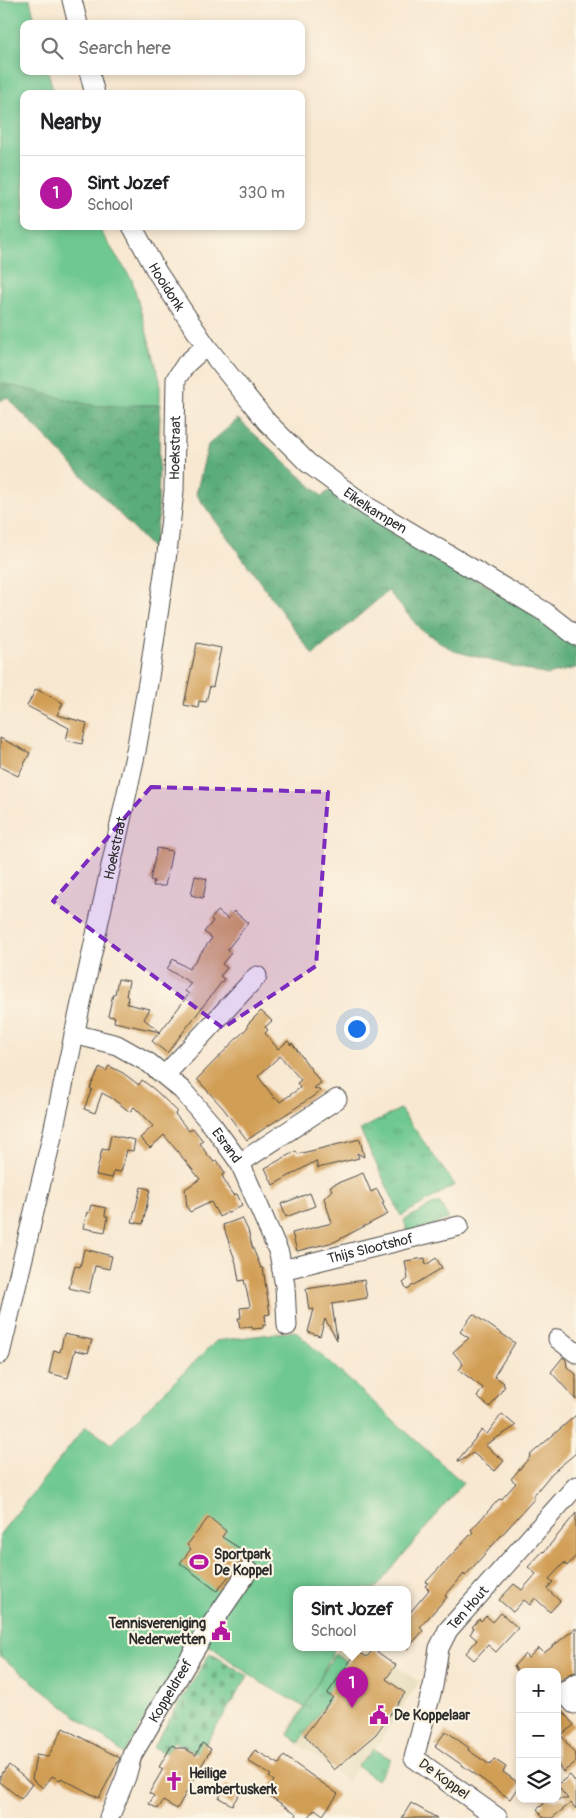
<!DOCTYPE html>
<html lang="en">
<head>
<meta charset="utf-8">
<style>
  :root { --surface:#fff; --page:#f2f2f2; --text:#202124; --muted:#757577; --line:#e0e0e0; --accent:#b5179e }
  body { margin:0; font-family:Pangolin,sans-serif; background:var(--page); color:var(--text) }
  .controls { position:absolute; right:15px; bottom:15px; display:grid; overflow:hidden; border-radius:10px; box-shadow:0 2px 8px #0003 }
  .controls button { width:45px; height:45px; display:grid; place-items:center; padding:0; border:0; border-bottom:1px solid var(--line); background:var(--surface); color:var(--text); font:25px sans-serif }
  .you { position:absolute; left:356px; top:1028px; width:18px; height:18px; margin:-12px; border:4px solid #fff; border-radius:50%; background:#1a73e8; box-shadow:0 0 0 8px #1a73e833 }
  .badge { display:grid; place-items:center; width:32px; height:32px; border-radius:50%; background:var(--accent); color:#fff; font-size:16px; font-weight:700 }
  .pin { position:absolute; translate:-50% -41px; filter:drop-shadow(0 1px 2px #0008) }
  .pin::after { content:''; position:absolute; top:26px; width:18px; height:15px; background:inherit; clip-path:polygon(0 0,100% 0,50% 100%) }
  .popup { position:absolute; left:293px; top:1586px; width:118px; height:65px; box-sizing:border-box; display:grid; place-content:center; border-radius:10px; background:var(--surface); filter:drop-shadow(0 1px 4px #0005); font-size:16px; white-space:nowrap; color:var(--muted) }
  .popup b { font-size:19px; color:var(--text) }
  .popup::after { content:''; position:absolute; left:50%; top:100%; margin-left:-10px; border:10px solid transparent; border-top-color:var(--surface) }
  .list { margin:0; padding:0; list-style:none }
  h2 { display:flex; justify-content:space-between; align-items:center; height:65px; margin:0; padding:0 20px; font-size:21px }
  h2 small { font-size:16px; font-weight:400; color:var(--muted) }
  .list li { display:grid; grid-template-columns:32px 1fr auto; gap:15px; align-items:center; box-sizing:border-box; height:75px; padding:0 20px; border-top:1px solid var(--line) }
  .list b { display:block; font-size:19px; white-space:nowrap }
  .list p { margin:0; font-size:16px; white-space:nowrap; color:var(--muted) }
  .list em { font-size:16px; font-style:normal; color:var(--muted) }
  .icon { flex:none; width:28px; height:28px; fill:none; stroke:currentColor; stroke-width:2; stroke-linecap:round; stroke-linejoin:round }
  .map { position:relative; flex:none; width:576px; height:1818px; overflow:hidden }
  .search { position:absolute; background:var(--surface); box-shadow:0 2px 8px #0003; left:20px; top:20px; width:285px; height:55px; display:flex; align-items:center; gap:12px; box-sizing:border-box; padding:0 18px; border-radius:10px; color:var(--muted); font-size:19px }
  .panel { position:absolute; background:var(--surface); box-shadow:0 2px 8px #0003; left:20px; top:90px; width:285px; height:140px; border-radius:10px }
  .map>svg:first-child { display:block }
  .built { fill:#e5dbba }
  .grass { fill:#6ec890; stroke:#4c7a5e }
  .forest { fill:url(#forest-crowns); stroke:#426c52 }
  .cemetery { fill:url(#cemetery-stones); stroke:#4c7a5e }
  .park { fill:url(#park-tufts); stroke:#4c7a5e }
  .building { fill:#d19e54; fill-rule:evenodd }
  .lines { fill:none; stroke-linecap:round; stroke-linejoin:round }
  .minor-casing { stroke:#4a4744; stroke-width:21 }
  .minor { stroke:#fff; stroke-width:19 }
  .marked { fill:#7b2cbf; fill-opacity:0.2; stroke:#7b2cbf; stroke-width:4; stroke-dasharray:10 6; stroke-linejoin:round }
  .labels { text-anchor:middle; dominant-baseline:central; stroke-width:4.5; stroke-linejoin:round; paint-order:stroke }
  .street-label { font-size:14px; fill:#2b2b2b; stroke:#fcf5e5 }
  .poi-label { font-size:14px; font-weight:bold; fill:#2b2b2b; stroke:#fcf5e5; text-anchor:start }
</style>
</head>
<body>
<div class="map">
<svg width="576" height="1818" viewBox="0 0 576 1818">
  <defs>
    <pattern id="forest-crowns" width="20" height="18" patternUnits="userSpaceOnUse" patternTransform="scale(1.25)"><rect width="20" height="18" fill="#5aac7a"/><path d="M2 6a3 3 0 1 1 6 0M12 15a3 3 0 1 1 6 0" fill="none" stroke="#4b8c64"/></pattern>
    <pattern id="cemetery-stones" width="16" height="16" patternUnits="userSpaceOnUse" patternTransform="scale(1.25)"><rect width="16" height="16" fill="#6ec890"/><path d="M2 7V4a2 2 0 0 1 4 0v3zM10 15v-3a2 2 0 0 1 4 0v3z" fill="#5ba376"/></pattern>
    <pattern id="park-tufts" width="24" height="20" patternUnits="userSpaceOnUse" patternTransform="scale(1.25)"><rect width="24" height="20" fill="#6ec890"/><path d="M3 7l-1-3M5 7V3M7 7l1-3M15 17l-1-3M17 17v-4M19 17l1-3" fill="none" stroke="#5ba376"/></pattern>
  </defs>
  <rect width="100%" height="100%" fill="#fcf5e5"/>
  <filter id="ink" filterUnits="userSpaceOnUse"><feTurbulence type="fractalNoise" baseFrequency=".02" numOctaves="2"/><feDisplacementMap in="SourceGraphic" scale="10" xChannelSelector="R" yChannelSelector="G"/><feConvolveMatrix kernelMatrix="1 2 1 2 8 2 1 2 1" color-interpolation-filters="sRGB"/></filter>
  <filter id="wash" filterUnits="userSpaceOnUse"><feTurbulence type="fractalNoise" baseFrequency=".0096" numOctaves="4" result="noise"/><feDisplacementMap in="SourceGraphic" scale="20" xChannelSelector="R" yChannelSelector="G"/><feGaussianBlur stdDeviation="1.12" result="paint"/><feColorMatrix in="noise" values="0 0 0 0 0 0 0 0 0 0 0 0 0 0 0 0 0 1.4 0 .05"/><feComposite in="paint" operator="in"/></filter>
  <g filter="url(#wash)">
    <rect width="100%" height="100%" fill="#f8e8d1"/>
    <polygon class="built" points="338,1647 370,1647 419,1682 380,1741 347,1781 286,1734"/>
    <g class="grass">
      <polygon points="0,0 30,0 36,24 24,24 24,71 48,71 54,94 24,94 24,226 97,226 132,280 160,380 160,405 94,406 0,383"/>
      <polygon points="295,1331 463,1483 375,1589 297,1589 297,1647 335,1647 306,1708 260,1682 196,1636 124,1754 0,1656 0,1534 86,1426 111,1444 216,1341"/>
    </g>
    <g class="forest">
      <polygon points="0,383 94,406 160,405 158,519 153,549 7,397 0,401"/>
      <polygon points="238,419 322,496 332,489 551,625 576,646 576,668 547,675 454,651 420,629 388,591 313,655 196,494 208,445"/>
    </g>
    <polygon class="cemetery" points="210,1653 248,1676 199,1755 174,1741 166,1753 153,1747"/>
    <g class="park">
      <polygon points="400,1109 455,1185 401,1216 360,1130"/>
      <polygon points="436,1203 440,1203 449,1219 408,1233 404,1220"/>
      <polygon points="335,1653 347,1662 326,1693 330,1697 299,1743 288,1735"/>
      <polygon points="374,1749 391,1759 377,1780 357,1766"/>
    </g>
    <g id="blocks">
      <g class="building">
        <polygon points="197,643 221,648 213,687 210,686 206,702 199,701 198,708 184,705"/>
        <polygon points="36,689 63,703 57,715 87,723 82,744 66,740 69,728 27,706"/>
        <polygon points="0,738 30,753 18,776 0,767"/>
        <polygon points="157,848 172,851 165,886 153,886 154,881 150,880"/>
        <polygon points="195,876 207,879 203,898 191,895"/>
        <polygon points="218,911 228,919 234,911 248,923 227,950 231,953 222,964 227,968 220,976 224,979 167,1053 152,1041 160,1032 114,1022 115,1017 108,1016 113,994 115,994 118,979 129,981 126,996 128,997 127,1004 150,1009 144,1019 160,1032 189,994 185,991 191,983 167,969 173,959 189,969 212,938 204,932 213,921 211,919"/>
        <path d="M261,1011L272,1021L265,1027L268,1030L265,1033L278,1049L288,1041L291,1045L292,1043L321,1083L314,1088L321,1091L247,1140L223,1108L197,1079L248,1027L247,1025ZM280,1056L301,1080L297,1083L300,1088L280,1102L277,1098L275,1099L258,1076Z"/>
        <polygon points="109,1066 123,1073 139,1085 142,1080 155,1090 177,1111 175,1114 189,1131 193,1128 203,1141 200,1143 206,1153 214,1162 217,1160 225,1173 222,1175 227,1186 233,1195 237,1194 242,1205 219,1217 211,1202 190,1212 187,1207 185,1189 200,1179 164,1135 150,1148 140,1138 153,1126 134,1107 130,1112 113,1099 102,1093 95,1113 84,1109 92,1089 90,1088 100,1067 106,1071"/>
        <polygon points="111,1135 135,1140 133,1151 127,1150 121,1172 114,1171 112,1178 96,1175 102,1149 108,1150"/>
        <polygon points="360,1139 364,1157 357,1153 359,1158 318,1168 316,1161 273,1185 265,1168 296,1151 298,1154"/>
        <polygon points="363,1173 371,1192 377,1189 384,1202 382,1203 388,1214 334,1242 297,1251 292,1233 332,1223 324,1198 332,1190 330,1186"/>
        <polygon points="141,1187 150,1189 143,1224 132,1222"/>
        <polygon points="310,1193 315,1206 286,1217 281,1204"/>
        <polygon points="91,1205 106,1208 105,1216 108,1217 105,1232 83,1228 87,1212 89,1213"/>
        <polygon points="242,1218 248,1230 252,1246 261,1268 263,1268 270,1314 265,1315 266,1325 263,1325 263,1328 253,1329 252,1327 240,1328 238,1318 241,1318 240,1308 250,1307 250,1305 244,1280 239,1281 236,1263 223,1225"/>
        <polygon points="84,1249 112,1256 109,1269 95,1266 89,1293 69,1288 75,1266 80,1267"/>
        <polygon points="425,1258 426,1265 436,1258 442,1268 407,1289 403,1283 408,1279 405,1261"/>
        <polygon points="364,1280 367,1298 332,1304 337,1340 325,1319 320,1336 308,1332 314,1309 309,1310 306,1289"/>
        <polygon points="473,1314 515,1343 494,1376 504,1383 503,1385 505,1386 490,1407 477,1397 483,1388 459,1370 463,1364 453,1352 469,1338 460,1332"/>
        <polygon points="64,1334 92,1340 88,1353 75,1350 68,1378 49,1373 54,1350 60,1352"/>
        <polygon points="563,1357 566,1360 567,1367 576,1374 576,1400 551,1372"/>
        <polygon points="502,1414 516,1426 485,1445 504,1461 495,1471 473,1453 459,1462 458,1460 482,1430 487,1434"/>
        <polygon points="576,1415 576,1453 552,1473 533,1496 535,1498 465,1576 464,1574 445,1596 447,1597 420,1627 423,1631 407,1649 407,1616 429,1590 425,1586 428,1583 426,1582 473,1532 471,1530 499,1499 501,1500 516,1483 511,1479 530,1457 529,1456"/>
        <polygon points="576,1513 576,1556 567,1566 564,1563 549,1579 553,1582 547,1589 560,1601 550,1612 535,1598 530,1605 524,1600 513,1612 499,1600 514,1584 522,1590 536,1574 528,1567 543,1551 544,1552"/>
        <polygon points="209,1517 226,1531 222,1537 247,1553 217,1591 180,1563 191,1549 187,1545"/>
        <polygon points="501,1613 518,1628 496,1652 488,1645 474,1660 466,1653 477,1640 470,1634 474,1628 472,1627 479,1619 481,1621 486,1616 493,1622"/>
        <polygon points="576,1628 576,1672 569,1674 557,1683 557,1672 518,1672 514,1666 525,1654 528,1658 539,1648 544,1653"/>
        <polygon points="373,1649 396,1665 386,1679 405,1693 376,1734 334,1770 305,1735 333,1697 327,1694 357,1651 367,1657"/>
        <polygon points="557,1705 574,1725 561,1735 576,1755 576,1762 563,1772 557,1763"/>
        <polygon points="63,1728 120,1758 99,1798 61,1778 60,1780 52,1776 43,1788 32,1779 36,1755 48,1757"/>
        <polygon points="446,1731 469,1748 468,1750 490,1765 494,1759 506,1767 503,1772 520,1784 510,1799 435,1746"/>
        <polygon points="202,1743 211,1749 177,1809 163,1801 158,1809 149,1804 154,1796 149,1793 163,1769 159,1767 172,1745 177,1748 184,1748 196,1755"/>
        <polygon points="255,1750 279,1764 284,1756 338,1794 323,1815 315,1809 308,1818 295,1818 297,1814 265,1793 274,1781 269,1777 271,1775 248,1761"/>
        <polygon points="9,1765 32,1784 21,1799 0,1782 0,1776"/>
        <polygon points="570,1775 576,1783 576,1809 571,1803 552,1818 544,1818 537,1809 544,1804 540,1799 568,1799 557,1785"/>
        <polygon points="226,1785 240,1793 232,1805 219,1798"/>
        <polygon points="411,1803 437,1818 402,1818"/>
      </g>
    </g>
  </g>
  <g filter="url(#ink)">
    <use href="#blocks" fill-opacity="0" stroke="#4a4744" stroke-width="1"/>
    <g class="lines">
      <g class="minor-casing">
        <g id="minor">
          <polyline points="72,0 78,24"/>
          <polyline points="89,71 95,94"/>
          <path id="s1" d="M132,226L157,272L206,346L267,422L308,463L368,507L545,612L576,636"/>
          <path id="s2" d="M74,1034L117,1045L149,1063L182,1090L213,1126L240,1163L279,1253L285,1286L287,1326"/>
          <polyline points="165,1075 257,976"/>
          <polyline points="240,1163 337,1099"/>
          <path id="s3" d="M282,1270L459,1226"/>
          <polyline points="558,1339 576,1353"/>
          <path id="s4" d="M0,1354L51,1141L136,751L149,677L167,553L174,491L176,379L186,364L206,346"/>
          <polyline points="576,1683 564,1692 574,1704 576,1702"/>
          <path id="s5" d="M109,1818L126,1777L132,1755L200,1641L248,1571"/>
          <path id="s6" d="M498,1818L414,1758L433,1686L439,1648L448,1630L576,1486"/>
        </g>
      </g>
      <use href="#minor" class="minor"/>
    </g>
  </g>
  <path class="marked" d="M151,787L328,792L316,966L223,1028L53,901Z"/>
  <defs>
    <g id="stadium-bare" transform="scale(1.5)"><path d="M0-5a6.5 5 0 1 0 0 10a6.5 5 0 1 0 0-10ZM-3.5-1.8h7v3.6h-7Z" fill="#b5179e" stroke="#fcf5e5" stroke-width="2.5" paint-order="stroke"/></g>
    <g id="civic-bare" transform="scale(1.5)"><path d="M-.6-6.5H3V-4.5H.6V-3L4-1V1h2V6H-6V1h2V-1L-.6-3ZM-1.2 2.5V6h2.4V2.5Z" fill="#b5179e" stroke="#fcf5e5" stroke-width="2.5" paint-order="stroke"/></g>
    <g id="church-bare" transform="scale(1.5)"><path d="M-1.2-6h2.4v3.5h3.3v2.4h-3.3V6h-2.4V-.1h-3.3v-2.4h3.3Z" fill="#b5179e" stroke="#fcf5e5" stroke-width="2.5" paint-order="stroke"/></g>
  </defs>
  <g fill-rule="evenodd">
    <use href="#stadium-bare" x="199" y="1562"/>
    <use href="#civic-bare" x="221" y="1631"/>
    <use href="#civic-bare" x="379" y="1715"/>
    <use href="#church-bare" x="174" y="1781"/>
  </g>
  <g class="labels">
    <g class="street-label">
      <text stroke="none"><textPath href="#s1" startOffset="70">Hooidonk</textPath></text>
      <text stroke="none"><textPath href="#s4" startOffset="924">Hoekstraat</textPath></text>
      <text stroke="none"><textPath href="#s1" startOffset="379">Eikelkampen</textPath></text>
      <text stroke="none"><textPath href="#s4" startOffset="519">Hoekstraat</textPath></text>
      <text stroke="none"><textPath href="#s2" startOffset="195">Esrand</textPath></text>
      <text stroke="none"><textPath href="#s3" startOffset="91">Thijs Slootshof</textPath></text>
      <text stroke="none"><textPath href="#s6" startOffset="266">Ten Hout</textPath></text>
      <text stroke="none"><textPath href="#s5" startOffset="142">Koppeldreef</textPath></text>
      <text transform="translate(444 1779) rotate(36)">De Koppel</text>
    </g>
    <g class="poi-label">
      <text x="214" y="1554">Sportpark<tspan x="214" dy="16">De Koppel</tspan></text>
      <text x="206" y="1623" text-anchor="end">Tennisvereniging<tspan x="206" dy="16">Nederwetten</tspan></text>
      <text x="394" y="1715">De Koppelaar</text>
      <text x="189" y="1773">Heilige<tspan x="189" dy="16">Lambertuskerk</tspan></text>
    </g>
  </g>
</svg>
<div class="controls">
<button>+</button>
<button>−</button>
<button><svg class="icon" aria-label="layers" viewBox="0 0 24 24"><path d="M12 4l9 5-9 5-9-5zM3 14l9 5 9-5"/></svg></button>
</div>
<div class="you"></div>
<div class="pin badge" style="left:352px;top:1708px">1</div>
<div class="popup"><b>Sint Jozef</b>School</div>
<div class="search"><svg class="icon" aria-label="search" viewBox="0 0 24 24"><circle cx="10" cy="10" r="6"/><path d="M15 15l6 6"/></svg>Search here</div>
<section class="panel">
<h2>Nearby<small></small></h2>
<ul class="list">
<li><span class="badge">1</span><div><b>Sint Jozef</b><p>School</p></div><em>330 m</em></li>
</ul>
</section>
</div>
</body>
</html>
